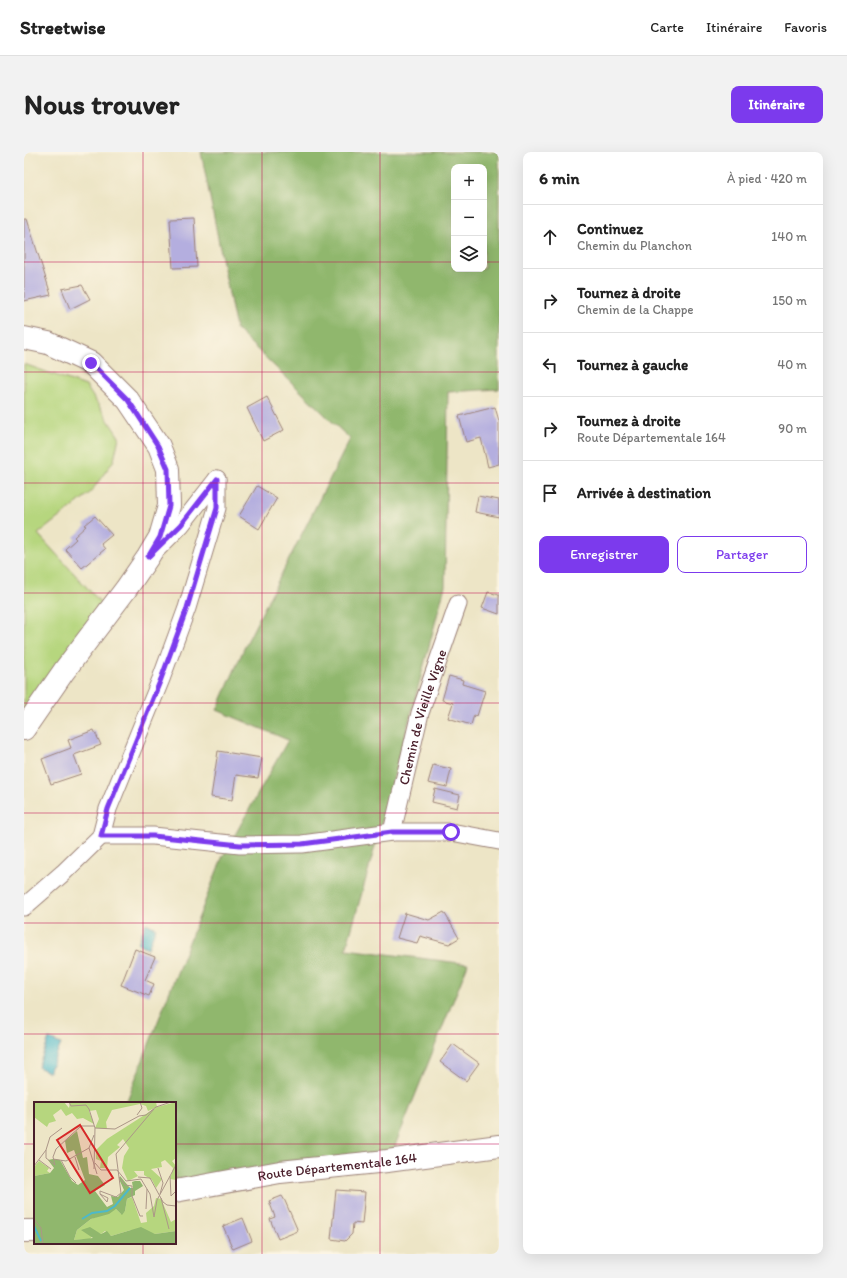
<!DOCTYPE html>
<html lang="fr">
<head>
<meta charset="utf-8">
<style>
  :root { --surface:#fff; --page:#f2f2f2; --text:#222; --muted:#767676; --line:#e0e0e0; --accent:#7c3aed }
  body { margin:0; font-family:Itim,sans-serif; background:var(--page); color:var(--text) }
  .controls { position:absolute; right:12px; top:12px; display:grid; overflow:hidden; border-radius:8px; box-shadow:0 4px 16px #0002 }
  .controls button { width:36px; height:36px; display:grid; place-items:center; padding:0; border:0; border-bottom:1px solid var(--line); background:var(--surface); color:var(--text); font:20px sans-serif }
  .stop { position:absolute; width:12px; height:12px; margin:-9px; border:3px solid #7c3aed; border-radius:50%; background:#fff }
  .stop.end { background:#7c3aed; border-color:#fff; box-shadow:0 1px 4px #0008 }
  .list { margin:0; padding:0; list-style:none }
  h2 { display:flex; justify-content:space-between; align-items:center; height:52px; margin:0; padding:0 16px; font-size:17px }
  h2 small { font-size:13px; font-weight:400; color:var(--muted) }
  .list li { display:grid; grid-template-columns:26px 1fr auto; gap:12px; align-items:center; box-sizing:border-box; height:64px; padding:0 16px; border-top:1px solid var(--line) }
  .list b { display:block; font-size:15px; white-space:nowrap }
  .list p { margin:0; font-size:13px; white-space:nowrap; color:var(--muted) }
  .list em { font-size:13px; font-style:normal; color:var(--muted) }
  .actions { display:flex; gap:8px; padding:12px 16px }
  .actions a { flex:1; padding:9px 0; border:1px solid var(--accent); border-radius:8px; text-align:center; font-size:14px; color:var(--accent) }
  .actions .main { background:var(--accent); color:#fff }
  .icon { flex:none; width:22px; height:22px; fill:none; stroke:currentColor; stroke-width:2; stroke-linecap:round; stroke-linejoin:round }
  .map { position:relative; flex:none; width:475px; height:1102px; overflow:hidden; border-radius:8px }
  header { display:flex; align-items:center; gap:24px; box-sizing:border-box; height:56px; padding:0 20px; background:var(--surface); border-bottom:1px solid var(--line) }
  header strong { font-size:19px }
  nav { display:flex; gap:22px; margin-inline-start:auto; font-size:14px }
  .intro { display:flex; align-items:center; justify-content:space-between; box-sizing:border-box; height:96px; padding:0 24px }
  h1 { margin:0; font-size:28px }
  .button { padding:10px 18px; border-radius:8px; background:var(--accent); color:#fff; font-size:14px; font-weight:700 }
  main { display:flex; gap:24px; padding:0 24px }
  aside { flex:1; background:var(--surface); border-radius:8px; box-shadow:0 4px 16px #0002 }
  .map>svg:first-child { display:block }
  .green { fill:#b6d67e; stroke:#807a54 }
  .forest { fill:#90b76d; stroke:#6d6b4c; fill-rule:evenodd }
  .water { fill:#4db9c9; stroke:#4c6c7a }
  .building { fill:#b4aedf }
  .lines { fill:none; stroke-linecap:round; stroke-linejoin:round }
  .street-casing { stroke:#9c8278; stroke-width:19 }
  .secondary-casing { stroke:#9c8278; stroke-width:24 }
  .street { stroke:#fff; stroke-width:17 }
  .secondary { stroke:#fff; stroke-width:22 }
  .route { stroke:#7c3aed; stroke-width:5 }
  .grid { fill:none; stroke:#c2185b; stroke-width:1; stroke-opacity:0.55 }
  .labels { text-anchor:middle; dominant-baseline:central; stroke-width:4; stroke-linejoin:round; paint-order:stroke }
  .street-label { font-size:14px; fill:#4a1f2b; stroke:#fcf5e5 }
  .inset-river { fill:none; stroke:#4db9c9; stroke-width:2 }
  .inset-road { fill:none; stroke:#ac9688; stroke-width:1 }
  .view { fill:#d62828; fill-opacity:0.15; stroke:#d62828; stroke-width:2 }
  .inset-edge { fill:none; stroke:#4a1f2b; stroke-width:2 }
</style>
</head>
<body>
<header>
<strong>Streetwise</strong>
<nav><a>Carte</a><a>Itinéraire</a><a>Favoris</a></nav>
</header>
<div class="intro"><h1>Nous trouver</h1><a class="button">Itinéraire</a></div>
<main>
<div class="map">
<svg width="475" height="1102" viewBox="0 0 475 1102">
  <rect width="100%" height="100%" fill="#fcf5e5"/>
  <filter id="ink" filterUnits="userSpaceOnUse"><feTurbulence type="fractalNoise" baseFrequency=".025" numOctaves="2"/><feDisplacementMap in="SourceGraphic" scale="8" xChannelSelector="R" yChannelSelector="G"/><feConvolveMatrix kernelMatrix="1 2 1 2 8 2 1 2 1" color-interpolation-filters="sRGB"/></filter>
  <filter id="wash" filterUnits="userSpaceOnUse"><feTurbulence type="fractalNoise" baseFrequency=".012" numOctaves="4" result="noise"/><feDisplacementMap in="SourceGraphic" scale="16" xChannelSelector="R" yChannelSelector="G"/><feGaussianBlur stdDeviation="0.9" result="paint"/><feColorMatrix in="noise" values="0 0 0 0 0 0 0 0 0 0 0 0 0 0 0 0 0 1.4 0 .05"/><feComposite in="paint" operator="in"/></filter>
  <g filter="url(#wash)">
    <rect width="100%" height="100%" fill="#ede5c6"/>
    <polygon class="green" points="0,212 62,234 95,285 90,308 66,341 14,382 77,451 0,562"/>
    <path class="forest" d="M177,0H475V237L424,240L421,434L360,663L322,797L444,812L368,1001L151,1030V951H102L198,706L264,588L193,558L222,492L326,287L212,177ZM430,15H460V117H430Z"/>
    <g class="water">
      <polygon points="122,771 132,776 124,796 114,791"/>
      <polygon points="25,887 37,892 25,920 14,915"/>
    </g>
    <g id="blocks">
      <g class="building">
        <polygon points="170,66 173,115 149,116 146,67"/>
        <polygon points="0,67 3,67 27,143 0,149"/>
        <polygon points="58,133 66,147 46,157 38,137"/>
        <polygon points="243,245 260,278 239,289 223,256"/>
        <polygon points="471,255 475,269 475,312 464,315 457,286 442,290 435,264"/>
        <polygon points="233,334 253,346 235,377 215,364"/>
        <polygon points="454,344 475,348 475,365 451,360"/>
        <polygon points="71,364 88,383 77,392 81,397 58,416 41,397 52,387 50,385 62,374 60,373"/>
        <polygon points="464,440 475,443 475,462 458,456"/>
        <polygon points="425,524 439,528 438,532 461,539 453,564 450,563 447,573 424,566 429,551 418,548"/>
        <polygon points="70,578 77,593 50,603 57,622 27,632 18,607 47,596 44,588"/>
        <polygon points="194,599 238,606 234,626 212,623 208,648 187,645"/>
        <polygon points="409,613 427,617 423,635 404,631"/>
        <polygon points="411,637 436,643 433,656 408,650"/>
        <polygon points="420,760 435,786 425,792 396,784 393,791 373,786 381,761 405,768"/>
        <polygon points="111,797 131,805 121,828 130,832 125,844 97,833"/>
        <polygon points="429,892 455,911 442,929 416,910"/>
        <polygon points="312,1038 341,1040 338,1072 329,1071 328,1082 321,1089 307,1087"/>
        <polygon points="258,1044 261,1049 274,1079 254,1087 246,1067 251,1065 245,1049"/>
        <polygon points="219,1066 228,1089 209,1097 199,1074"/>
      </g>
    </g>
  </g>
  <g filter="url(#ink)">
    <use href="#blocks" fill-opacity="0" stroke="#9c8278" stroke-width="1"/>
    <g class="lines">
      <g class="street-casing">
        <g id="street">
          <polyline points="132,398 157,373 193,327"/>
          <path id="s1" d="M368,680L396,561L434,452"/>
          <polyline points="77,684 129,684 216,693 278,692 368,680 427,680 475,689"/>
          <polyline points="0,755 39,721 77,684 84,657 137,527 163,456 193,356 193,327"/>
        </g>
      </g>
      <g class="secondary-casing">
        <g id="secondary">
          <polyline points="0,186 24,191 67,211 104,248 135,294 144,317 145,354 136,385 124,405 102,437 40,519 0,577"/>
          <path id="s2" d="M151,1039L256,1020L363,1009L475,994"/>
          <polyline points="0,1079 11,1079"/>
        </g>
      </g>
      <use href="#street" class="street"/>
      <use href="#secondary" class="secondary"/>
    </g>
  </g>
  <g class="lines" filter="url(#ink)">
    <polyline class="route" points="67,211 104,248 110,257 134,294 144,317 145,354 136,385 124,405 157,373 193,327 193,356 163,456 137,527 84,657 77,684 129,684 216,693 278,692 368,680 427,680"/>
  </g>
  <path class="grid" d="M119,0V951M238,0V1102M356,0V1102M0,110H430M460,110H475M0,220H475M0,331H475M0,441H475M0,551H475M0,661H475M0,771H475M0,882H475M0,992H11M151,992H475M119,1091V1102"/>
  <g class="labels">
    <g class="street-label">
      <text stroke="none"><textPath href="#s1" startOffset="119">Chemin de Vieille Vigne</textPath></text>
      <text stroke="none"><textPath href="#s2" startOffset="164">Route Départementale 164</textPath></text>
    </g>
  </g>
  <g transform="translate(10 950)">
    <rect width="142" height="142" fill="#ede5c6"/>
    <path d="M0,0H30L35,6L36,0H122L123,5L114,9L112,4L106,2L78,8L72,20L73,27L61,26L65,17L62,8L55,9L60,22L49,16L43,17L38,11L32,14L27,7L19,13L22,19L15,21L13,25L0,15ZM142,0V56L138,59L142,64V78L136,77L139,66L131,58L127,60L128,65L117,67L128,77L122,86L118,78L110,73V69H100L104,74L94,79L88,66L90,54L95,46L89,37L83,43L86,45L74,55L73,66H66L67,59L62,57V48L73,37L123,5ZM5,59L15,66L13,69L16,71L0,74V65ZM98,95L107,121L113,120L112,111L120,104L122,96L127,97L137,120L142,117V129L121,132L97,128L77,134L71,129L67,132L62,130L56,137L40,138L43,128L57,117L82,107L87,112L91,109L93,97Z" fill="#b6d67e"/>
    <path d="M43,29L49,56L53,55L55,72L64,74L71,83L61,89L73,105L79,102L77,94L84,95L90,88L85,77L86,74L96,86H99L98,80L101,79H106L109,84L101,89V93L93,97L91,109L88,113L82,107L75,112L57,117L43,128L40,138L59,136L47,128L56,125L67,132L73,129L77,134L107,125L121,132L142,129V142H0V74L16,71L20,66L14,58L19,57L26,58L38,79L44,83L51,78L40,48L33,51L31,39Z" fill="#90b76d"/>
    <path class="inset-river" d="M48,117L58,111L73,109L81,104L96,86M0,124L7,139"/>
    <path class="inset-road" d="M35,0L37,4L52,3L55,7L61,26L60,67M103,13L108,6L106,0M61,26L81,27L105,14L112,13L122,5L137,0M60,33L55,46L63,72M12,48L16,35L28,26M41,55L45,68M19,57L32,59L55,46M5,58L17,67M27,58L36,75L42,81M61,61L67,68H83L92,79L107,77L116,92L120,115L123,98L142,63M0,64L12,48V56L21,63L19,55L22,47L47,24H60M124,66L129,81L126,92M136,74L137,94L141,90M85,75L91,83L98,84V94L106,114H109M104,75L116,76L129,100L133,103L142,104M66,92L73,100L74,96L66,92V89L82,95L87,91L82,52L120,7M127,96L135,127M112,107L113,87M0,117L7,126L9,142"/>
    <path class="view" d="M46,23L79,76L56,91L23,38Z"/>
    <rect width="142" height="142" class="inset-edge"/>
  </g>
</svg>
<div class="controls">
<button>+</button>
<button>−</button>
<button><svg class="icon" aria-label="layers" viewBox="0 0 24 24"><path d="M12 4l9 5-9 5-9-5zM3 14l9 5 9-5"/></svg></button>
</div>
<div class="stop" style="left:427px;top:680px"></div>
<div class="stop end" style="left:67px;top:211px"></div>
</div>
<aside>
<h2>6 min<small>À pied · 420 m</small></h2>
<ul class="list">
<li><svg class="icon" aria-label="ahead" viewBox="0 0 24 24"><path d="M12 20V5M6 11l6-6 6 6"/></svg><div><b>Continuez</b><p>Chemin du Planchon</p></div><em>140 m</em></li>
<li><svg class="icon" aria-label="right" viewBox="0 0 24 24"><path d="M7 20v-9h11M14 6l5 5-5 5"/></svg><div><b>Tournez à droite</b><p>Chemin de la Chappe</p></div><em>150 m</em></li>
<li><svg class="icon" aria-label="left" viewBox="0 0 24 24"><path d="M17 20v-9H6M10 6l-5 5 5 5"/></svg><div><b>Tournez à gauche</b></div><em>40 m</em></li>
<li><svg class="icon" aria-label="right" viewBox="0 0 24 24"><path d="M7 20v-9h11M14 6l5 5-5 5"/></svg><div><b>Tournez à droite</b><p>Route Départementale 164</p></div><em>90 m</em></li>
<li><svg class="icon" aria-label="arrive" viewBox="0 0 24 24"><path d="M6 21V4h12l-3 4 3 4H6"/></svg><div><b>Arrivée à destination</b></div></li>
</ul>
<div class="actions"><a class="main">Enregistrer</a><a>Partager</a></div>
</aside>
</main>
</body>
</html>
